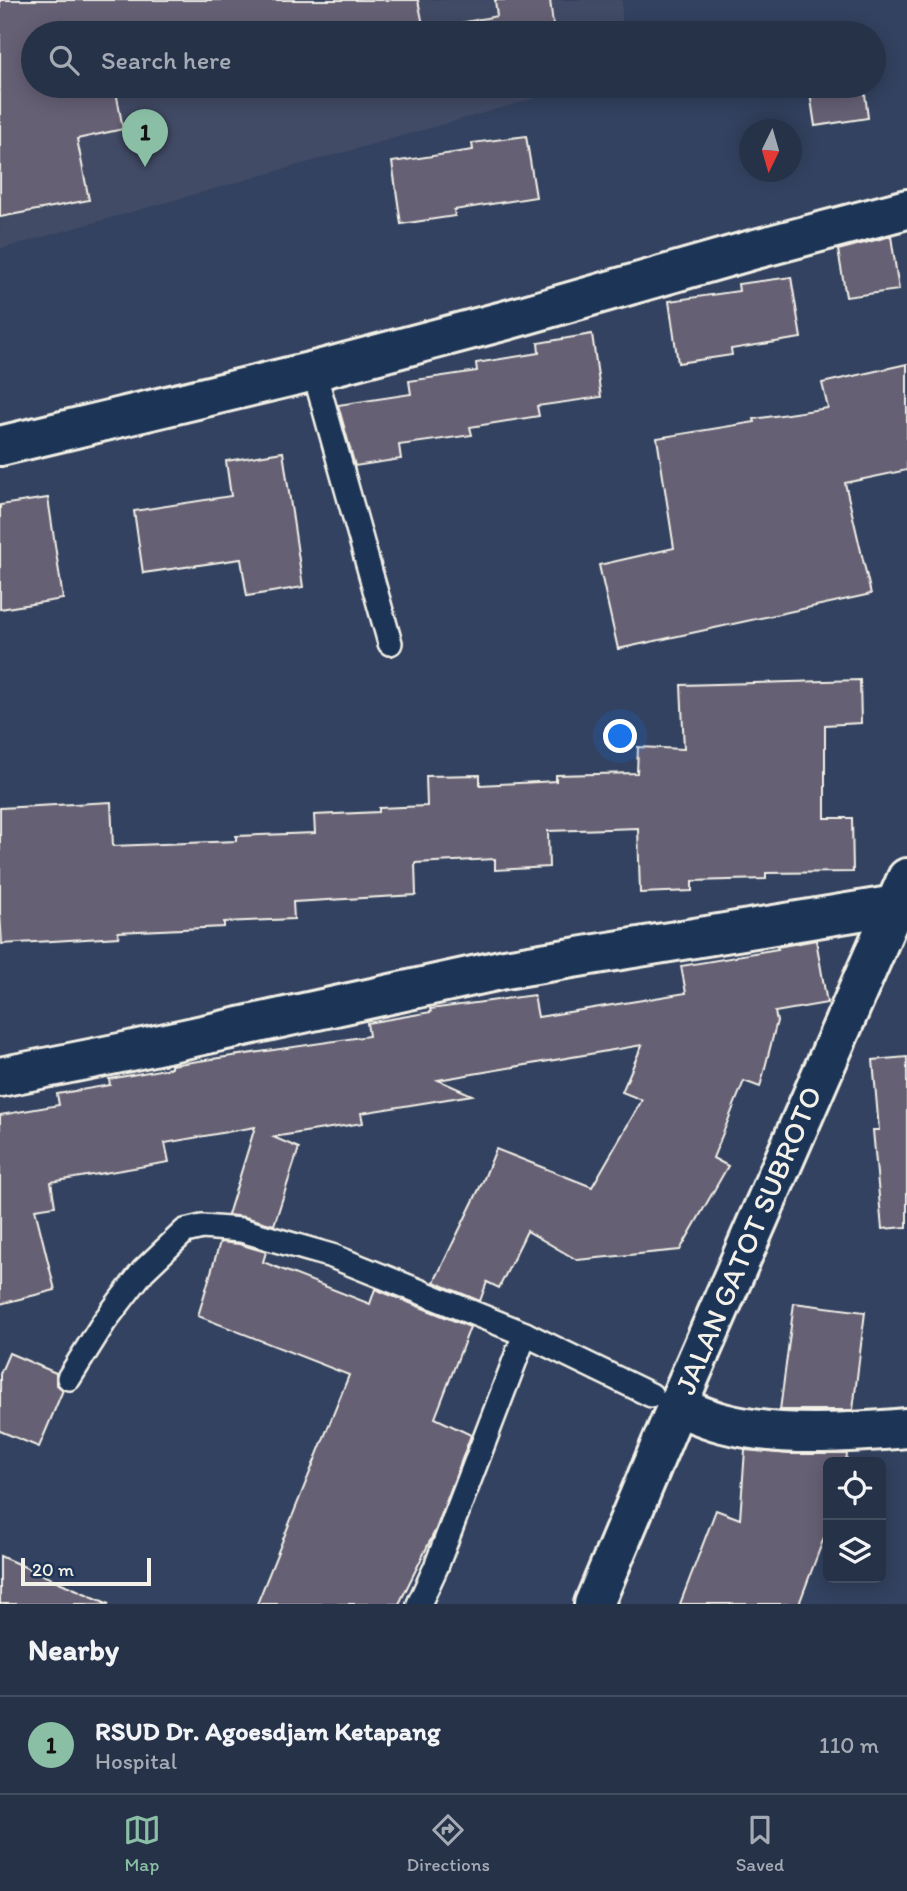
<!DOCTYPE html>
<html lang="en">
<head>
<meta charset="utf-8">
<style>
  :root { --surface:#263248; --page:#2e3a4f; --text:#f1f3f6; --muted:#a4aab4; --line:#424d60; --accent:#8abfa5 }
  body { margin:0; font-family:Itim,sans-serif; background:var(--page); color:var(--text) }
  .controls { position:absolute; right:21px; bottom:21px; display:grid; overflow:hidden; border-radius:10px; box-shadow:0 4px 18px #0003 }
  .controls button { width:63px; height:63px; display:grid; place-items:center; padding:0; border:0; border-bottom:2px solid var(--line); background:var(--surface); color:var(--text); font:35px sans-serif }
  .compass { position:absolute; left:739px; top:119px; width:63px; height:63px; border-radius:50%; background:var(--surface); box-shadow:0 4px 18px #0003; rotate:185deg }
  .scale { position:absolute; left:21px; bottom:18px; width:130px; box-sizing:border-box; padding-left:7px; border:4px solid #f4f1e8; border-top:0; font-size:19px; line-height:24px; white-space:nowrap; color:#f4f1e8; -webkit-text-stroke:5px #1d3557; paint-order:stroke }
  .you { position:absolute; left:621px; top:737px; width:24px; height:24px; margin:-18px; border:5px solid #fff; border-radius:50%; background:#1a73e8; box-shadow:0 0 0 10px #1a73e833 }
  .badge { display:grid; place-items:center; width:46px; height:46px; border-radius:50%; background:var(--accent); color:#111; font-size:23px; font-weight:700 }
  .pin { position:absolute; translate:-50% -58px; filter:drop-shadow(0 2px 4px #0008) }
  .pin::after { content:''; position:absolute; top:37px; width:24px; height:21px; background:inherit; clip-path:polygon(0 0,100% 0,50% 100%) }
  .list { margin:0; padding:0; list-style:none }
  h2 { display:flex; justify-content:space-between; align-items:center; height:91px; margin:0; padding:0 28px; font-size:30px }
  h2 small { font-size:23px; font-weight:400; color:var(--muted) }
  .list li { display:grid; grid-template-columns:46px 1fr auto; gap:21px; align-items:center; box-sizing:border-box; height:98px; padding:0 28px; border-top:2px solid var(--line) }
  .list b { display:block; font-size:26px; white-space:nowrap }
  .list p { margin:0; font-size:23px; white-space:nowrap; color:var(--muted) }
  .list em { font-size:23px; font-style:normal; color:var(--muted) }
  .icon { flex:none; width:38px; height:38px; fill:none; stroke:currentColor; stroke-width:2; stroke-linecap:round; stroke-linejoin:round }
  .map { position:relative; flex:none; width:907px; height:1604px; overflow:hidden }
  .search { position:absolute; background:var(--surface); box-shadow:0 4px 18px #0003; left:21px; right:21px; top:21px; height:77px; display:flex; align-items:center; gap:18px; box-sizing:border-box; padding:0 24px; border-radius:38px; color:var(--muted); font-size:26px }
  .sheet { height:189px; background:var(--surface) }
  nav { display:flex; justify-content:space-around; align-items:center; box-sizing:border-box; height:98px; border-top:2px solid var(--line); background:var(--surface); font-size:19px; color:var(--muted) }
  nav a { display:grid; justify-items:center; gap:4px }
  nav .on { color:var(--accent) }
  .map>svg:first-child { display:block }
  .built { fill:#424b66 }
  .building { fill:#666174; stroke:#f4f1e8; stroke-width:2 }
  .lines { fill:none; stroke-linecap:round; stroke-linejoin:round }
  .service-casing { stroke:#f4f1e8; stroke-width:28 }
  .minor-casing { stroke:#f4f1e8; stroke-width:44 }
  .tertiary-casing { stroke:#f4f1e8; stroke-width:44 }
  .service { stroke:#1d3557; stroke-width:23 }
  .minor { stroke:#1d3557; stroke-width:38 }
  .tertiary { stroke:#1d3557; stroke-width:38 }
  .labels { text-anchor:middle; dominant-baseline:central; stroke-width:5; stroke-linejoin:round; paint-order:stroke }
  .street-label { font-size:30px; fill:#f4f1e8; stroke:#1d3557 }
</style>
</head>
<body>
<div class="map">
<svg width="907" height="1604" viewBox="0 0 907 1604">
  <rect width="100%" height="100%" fill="#334260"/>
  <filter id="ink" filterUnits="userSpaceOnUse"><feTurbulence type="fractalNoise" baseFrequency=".0143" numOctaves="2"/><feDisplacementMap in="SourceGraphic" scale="14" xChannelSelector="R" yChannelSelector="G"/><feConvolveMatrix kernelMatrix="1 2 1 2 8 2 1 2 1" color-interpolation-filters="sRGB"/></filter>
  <g filter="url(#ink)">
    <polygon class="built" points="0,0 622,0 622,33 33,33 33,86 579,86 0,249"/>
    <g class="building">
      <polygon points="0,0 418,0 424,30 497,16 495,0 550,0 554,33 33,33 33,86 115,86 123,129 77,139 89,200 0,217"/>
      <polygon points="809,86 864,86 868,118 815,126"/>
      <polygon points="526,136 536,197 454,210 455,216 401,224 392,162 473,150 472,143"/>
      <polygon points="891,236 899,290 846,297 838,250"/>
      <polygon points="791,277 801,338 731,349 732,355 678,363 669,301 739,291 738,284"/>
      <polygon points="592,334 601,397 537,406 539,416 470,427 472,435 399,445 401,459 355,466 338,405 411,394 409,381 477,371 476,363 539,353 538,343"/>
      <polygon points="907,364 907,470 845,483 871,594 618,649 599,565 674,548 657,438 755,422 754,419 828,408 822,383"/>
      <polygon points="283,452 303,587 247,596 241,559 143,573 134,511 231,496 226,461"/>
      <polygon points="48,498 63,599 0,609 0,505"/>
      <polygon points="860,680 861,723 825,725 825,818 852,818 853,872 766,873 766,879 692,881 692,891 640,893 638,828 548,831 549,867 495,870 495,859 415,863 416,895 293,902 294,919 224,922 224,927 118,932 119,937 2,944 0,913 0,808 111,802 113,846 236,841 236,836 315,833 314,815 379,812 379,808 427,806 426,776 480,775 480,785 556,781 556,775 637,773 638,747 684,749 681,685"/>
      <polygon points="816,940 827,1003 775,1012 777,1021 760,1087 744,1081 713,1158 728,1166 680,1250 577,1260 527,1231 499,1288 487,1282 480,1301 434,1282 483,1181 496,1149 592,1187 642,1100 622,1092 642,1045 438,1080 472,1095 361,1113 363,1123 273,1137 299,1148 274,1225 245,1217 228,1215 255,1127 165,1143 169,1162 51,1182 55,1206 35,1209 55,1290 0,1304 0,1115 59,1105 57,1094 110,1085 109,1079 171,1068 171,1065 369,1036 367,1023 431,1012 430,1009 534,995 538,1017 686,993 681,966 736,957 736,956 778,949 777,947"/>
      <polygon points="907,1057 907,1227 882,1229 873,1130 879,1130 873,1060"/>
      <polygon points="220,1242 239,1244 266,1252 263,1262 370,1304 375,1289 470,1327 435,1418 471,1435 436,1529 399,1604 257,1604 349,1375 198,1316"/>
      <polygon points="794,1303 865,1312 853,1410 780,1410"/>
      <polygon points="9,1353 56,1373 56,1384 63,1390 39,1447 0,1431 0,1374"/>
      <polygon points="745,1450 789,1454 847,1454 846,1462 828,1462 828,1527 799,1604 680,1604 716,1510 740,1519"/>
      <polygon points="0,1556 109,1604 0,1604"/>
    </g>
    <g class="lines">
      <g class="service-casing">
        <g id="service">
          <polyline points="314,371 390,643"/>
          <polyline points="69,1378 104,1322 143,1271 185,1231 202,1227 241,1230 332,1256 525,1334 651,1395"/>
          <polyline points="419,1604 436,1567 525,1334"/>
        </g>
      </g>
      <g class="minor-casing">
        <g id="minor">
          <polyline points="0,446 314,371 507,320 752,250 907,209"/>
          <polyline points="0,1077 125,1052 505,969 896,905"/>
          <path d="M677,1406C692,1412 707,1419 723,1423C779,1438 849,1433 907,1428"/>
        </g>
      </g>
      <g class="tertiary-casing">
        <polyline id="tertiary" points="594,1604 677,1406 907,878"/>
      </g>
      <use href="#service" class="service"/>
      <use href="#minor" class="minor"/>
      <use href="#tertiary" class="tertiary"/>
    </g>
  </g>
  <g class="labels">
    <g class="street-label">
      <text transform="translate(748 1240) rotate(-67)">JALAN GATOT SUBROTO</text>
    </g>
  </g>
</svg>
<div class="controls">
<button><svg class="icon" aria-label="locate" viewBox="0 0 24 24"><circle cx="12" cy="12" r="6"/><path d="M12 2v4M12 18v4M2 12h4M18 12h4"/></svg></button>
<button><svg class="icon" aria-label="layers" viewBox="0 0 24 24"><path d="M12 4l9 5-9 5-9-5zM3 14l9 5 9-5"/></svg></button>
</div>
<svg class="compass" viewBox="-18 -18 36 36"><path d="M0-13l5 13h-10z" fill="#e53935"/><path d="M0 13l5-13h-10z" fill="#a4aab4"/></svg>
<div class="scale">20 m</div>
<div class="you"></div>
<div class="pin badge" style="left:145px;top:167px">1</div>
<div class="search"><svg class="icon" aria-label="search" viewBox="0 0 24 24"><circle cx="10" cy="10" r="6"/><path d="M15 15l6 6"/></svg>Search here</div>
</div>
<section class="sheet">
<h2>Nearby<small></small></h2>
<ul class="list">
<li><span class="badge">1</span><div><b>RSUD Dr. Agoesdjam Ketapang</b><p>Hospital</p></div><em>110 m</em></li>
</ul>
</section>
<nav>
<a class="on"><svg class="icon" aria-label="map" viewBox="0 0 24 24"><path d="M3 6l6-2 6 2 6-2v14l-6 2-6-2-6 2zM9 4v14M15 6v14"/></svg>Map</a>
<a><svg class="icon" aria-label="directions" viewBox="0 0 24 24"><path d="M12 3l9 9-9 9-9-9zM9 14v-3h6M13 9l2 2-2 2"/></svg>Directions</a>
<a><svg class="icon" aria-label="saved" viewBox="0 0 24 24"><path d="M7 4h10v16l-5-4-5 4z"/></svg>Saved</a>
</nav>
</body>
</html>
